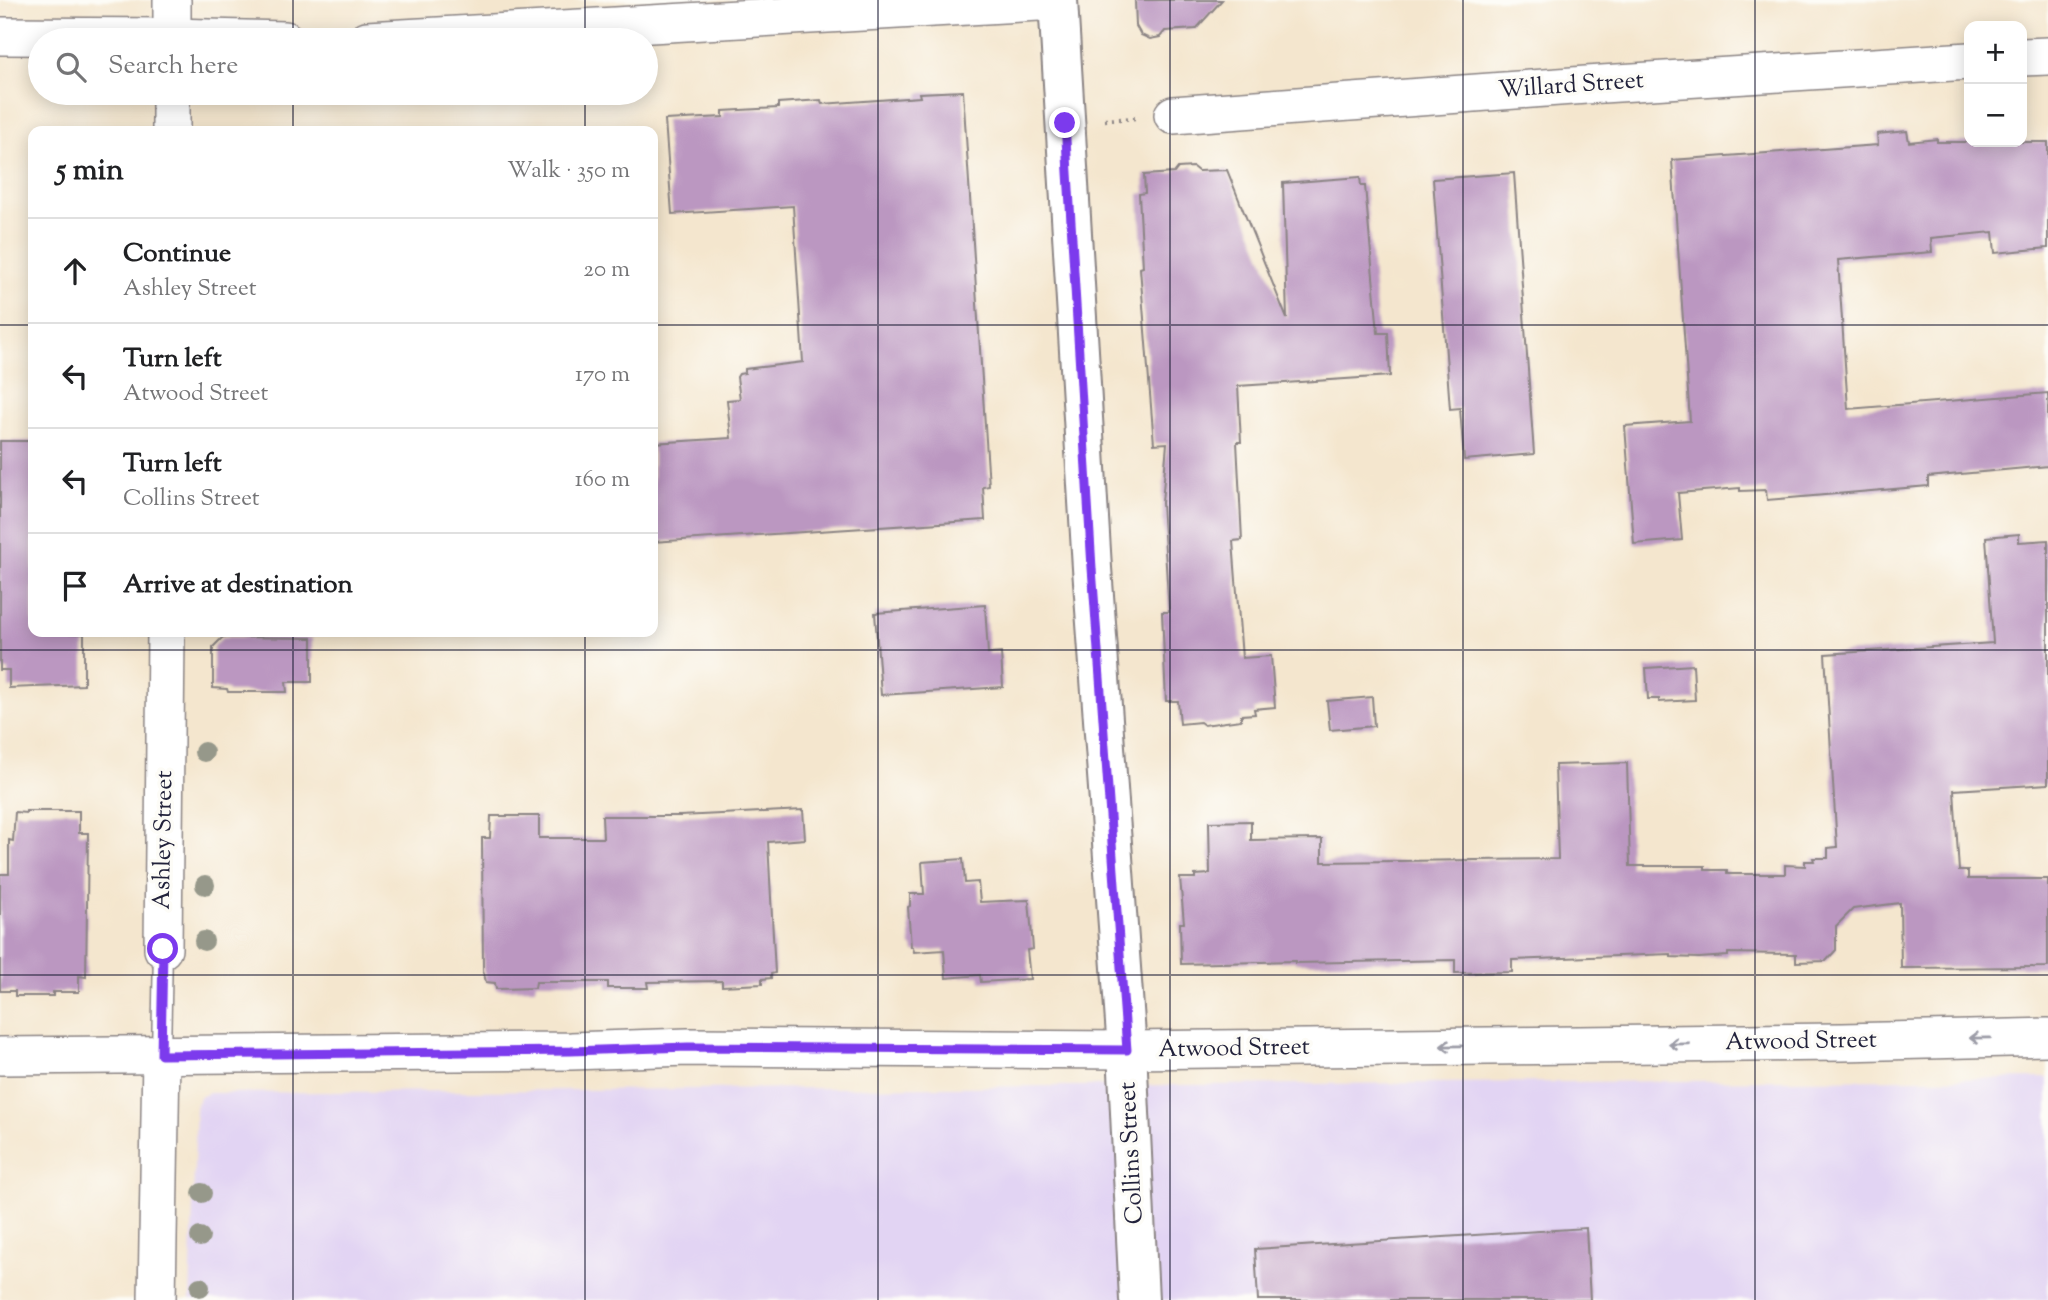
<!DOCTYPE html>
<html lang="en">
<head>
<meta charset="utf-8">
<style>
  :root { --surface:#fff; --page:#f2f2f2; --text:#202124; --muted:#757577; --line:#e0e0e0 }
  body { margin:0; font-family:"Sorts Mill Goudy",serif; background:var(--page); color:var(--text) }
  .controls { position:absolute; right:21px; top:21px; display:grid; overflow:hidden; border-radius:14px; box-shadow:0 4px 18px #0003 }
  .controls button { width:63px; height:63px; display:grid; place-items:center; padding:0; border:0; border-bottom:2px solid var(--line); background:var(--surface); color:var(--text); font:35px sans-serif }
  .stop { position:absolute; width:21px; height:21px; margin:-16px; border:5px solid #7c3aed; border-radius:50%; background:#fff }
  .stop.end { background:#7c3aed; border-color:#fff; box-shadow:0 2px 7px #0008 }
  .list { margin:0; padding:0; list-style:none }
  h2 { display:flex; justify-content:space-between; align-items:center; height:91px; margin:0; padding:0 28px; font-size:30px }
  h2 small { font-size:23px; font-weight:400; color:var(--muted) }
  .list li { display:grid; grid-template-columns:46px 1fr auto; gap:21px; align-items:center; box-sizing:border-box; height:105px; padding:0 28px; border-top:2px solid var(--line) }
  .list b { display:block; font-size:26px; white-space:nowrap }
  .list p { margin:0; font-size:23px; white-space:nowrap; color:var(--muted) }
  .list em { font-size:23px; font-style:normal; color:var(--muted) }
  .icon { flex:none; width:38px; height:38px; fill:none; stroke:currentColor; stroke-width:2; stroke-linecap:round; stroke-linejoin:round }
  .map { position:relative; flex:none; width:2048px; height:1300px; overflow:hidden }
  .search { position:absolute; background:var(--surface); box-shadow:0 4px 18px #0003; left:28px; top:28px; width:630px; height:77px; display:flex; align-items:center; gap:18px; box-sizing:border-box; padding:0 24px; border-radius:38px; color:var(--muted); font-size:26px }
  .panel { position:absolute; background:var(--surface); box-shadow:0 4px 18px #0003; left:28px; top:126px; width:630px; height:511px; border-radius:14px }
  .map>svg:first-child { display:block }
  .built { fill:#e2d4f3 }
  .building { fill:#bb97c1 }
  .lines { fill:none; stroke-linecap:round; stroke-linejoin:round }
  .service-casing { stroke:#8b8484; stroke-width:21 }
  .minor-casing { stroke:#8b8484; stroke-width:40 }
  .tertiary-casing { stroke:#8b8484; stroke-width:42 }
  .path { stroke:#8b8484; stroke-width:4.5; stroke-dasharray:2 5; stroke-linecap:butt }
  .service { stroke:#fff; stroke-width:18 }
  .minor { stroke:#fff; stroke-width:37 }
  .tertiary { stroke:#fff; stroke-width:38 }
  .tree { fill:#96988a }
  .oneway { stroke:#9c9ca7 }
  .route { stroke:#7c3aed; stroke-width:9 }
  .grid { fill:none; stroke:#22223b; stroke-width:2; stroke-opacity:0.55 }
  .labels { text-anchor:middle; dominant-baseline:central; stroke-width:7; stroke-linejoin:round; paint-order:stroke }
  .street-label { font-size:24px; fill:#22223b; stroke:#fdfcf7 }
</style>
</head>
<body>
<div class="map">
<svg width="2048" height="1300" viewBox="0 0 2048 1300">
  <rect width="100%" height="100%" fill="#fdfcf7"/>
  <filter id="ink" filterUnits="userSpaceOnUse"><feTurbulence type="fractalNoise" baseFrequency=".0143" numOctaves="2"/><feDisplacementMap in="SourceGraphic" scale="14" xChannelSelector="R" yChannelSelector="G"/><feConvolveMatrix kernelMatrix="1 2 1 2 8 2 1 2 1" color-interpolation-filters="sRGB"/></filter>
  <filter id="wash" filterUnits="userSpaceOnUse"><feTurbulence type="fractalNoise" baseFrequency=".00686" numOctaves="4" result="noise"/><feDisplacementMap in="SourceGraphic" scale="28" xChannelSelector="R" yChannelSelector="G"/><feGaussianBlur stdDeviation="1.57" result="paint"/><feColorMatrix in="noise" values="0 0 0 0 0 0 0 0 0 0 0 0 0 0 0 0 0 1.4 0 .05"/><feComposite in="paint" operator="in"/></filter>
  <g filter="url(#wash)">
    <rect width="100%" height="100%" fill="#f4e6ce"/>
    <polygon class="built" points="2048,1078 2048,1300 190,1300 196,1105 200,1097 209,1093"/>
    <g id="blocks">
      <g class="building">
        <polygon points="1135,0 1222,0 1196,29 1165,31 1160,37 1150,39 1141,35 1136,26"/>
        <polygon points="963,91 989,486 983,487 985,520 653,542 653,443 731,438 727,400 740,399 737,377 739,374 745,373 745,369 803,362 793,206 672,214 665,120 723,117 723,111 778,108 778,103 821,100 822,104 920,97 919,93"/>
        <polygon points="1907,131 1909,142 1937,139 1937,142 2048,142 2048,248 1995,253 1993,232 1931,238 1932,252 1838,260 1848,409 2048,393 2048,466 1928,477 1928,486 1767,500 1766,490 1740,491 1740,488 1678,493 1682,540 1634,544 1625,426 1690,421 1672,160 1878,145 1877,134"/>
        <polygon points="1193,167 1198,171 1227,170 1287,319 1283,183 1360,177 1361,186 1365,186 1378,333 1388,333 1390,376 1238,386 1241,442 1237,442 1242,540 1233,541 1242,658 1271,656 1275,707 1254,709 1255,714 1241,715 1241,720 1204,725 1200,722 1180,724 1178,701 1166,701 1162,612 1169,612 1162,503 1167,443 1154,444 1140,268 1143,267 1139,194 1145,193 1144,175 1174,173 1178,168"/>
        <polygon points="1514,173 1534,454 1464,460 1460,408 1450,409 1433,179"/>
        <polygon points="0,441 33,441 33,632 84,634 84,685 9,688 9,670 0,670"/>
        <polygon points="2019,534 2019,542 2048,540 2048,784 1954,790 1959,871 1968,871 1968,879 2048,879 2048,967 1901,968 1900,903 1853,909 1836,926 1836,950 1826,961 1796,962 1796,954 1728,953 1728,956 1699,958 1671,957 1671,954 1512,960 1512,972 1455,973 1455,960 1295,963 1295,961 1181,964 1180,923 1184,923 1180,878 1195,878 1195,875 1210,874 1209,822 1251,821 1251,840 1322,839 1322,862 1558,859 1555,765 1627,763 1630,866 1705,866 1705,870 1727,870 1727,874 1785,874 1785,865 1805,866 1805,861 1814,861 1813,858 1828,858 1828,848 1837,847 1825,654 1993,643 1986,537"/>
        <polygon points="985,605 988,654 1001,653 1003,687 881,695 875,613"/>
        <polygon points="223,637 312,638 312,682 286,682 287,692 228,692 227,689 213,688 213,647"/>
        <polygon points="1693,665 1695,700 1659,702 1659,699 1648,699 1646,668"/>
        <polygon points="1372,697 1374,726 1330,730 1327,701"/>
        <polygon points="803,810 805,839 768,842 775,973 771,974 771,978 762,979 762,984 722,986 722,981 647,982 648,988 608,988 608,982 536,982 535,988 496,989 495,983 486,982 483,970 482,838 490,838 491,816 539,816 539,838 603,838 602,816 680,816"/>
        <polygon points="26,811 79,811 79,833 88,833 86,977 79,976 79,992 53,992 53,996 15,996 15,991 0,991 0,874 9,874 9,840 13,841 15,812 26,813"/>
        <polygon points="963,859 965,883 978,882 980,902 1029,900 1033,949 1027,950 1030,979 981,982 980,975 946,978 944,950 914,952 913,947 911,947 908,907 910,906 910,894 924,894 922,862"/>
        <polygon points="1586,1228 1590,1300 1258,1300 1255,1249"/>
      </g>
    </g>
  </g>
  <g filter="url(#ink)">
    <use href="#blocks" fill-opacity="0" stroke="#8b8484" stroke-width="2"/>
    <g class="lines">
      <g class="service-casing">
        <polyline id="service" points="161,1055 163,949"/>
      </g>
      <g class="minor-casing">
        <g id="minor">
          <polyline points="0,36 172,37 285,40"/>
          <polyline points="172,40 172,0"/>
          <polyline points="367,40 1058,1"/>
          <polyline points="2022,57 2048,56"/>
          <polyline points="1173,115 1586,85 1969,61"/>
          <polyline points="171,131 171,93"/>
          <polyline points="163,949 166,632"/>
          <polyline points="0,1056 571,1051 688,1047 1127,1050 1843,1042 2048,1037"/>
          <polyline points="157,1300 161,1055"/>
        </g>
      </g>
      <g class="tertiary-casing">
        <polyline id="tertiary" points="1058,0 1092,568 1127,1050 1139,1300"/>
      </g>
      <polyline class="path" points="1105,120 1137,118"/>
      <use href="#service" class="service"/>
      <use href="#minor" class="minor"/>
      <use href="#tertiary" class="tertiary"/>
    </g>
    <g class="tree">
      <circle cx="204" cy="752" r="10"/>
      <circle cx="205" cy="885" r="10"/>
      <circle cx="204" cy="941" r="10"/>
      <circle cx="202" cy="1193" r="10"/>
      <circle cx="200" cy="1237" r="10"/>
      <circle cx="200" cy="1287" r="10"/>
    </g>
    <defs><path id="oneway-shaft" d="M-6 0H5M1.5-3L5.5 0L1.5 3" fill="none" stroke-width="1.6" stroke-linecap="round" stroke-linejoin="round" transform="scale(1.75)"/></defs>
    <g class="oneway">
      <use href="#oneway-shaft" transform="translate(1980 1038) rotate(179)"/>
      <use href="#oneway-shaft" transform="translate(1679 1044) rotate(179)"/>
      <use href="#oneway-shaft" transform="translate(1451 1046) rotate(179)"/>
    </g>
  </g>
  <g class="lines" filter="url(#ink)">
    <polyline class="route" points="163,949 161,1055 571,1051 688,1047 1127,1050 1092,568 1065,123"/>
  </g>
  <path class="grid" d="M293,0V40M585,0V40M878,0V1300M1170,0V1300M1463,0V1300M1755,0V1300M293,93V131M585,93V131M0,325H33M653,325H2048M293,632V1300M585,632V1300M0,650H2048M0,975H2048"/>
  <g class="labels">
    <g class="street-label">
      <text transform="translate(1571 86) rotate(-4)">Willard Street</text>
      <text transform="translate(164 840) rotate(-89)">Ashley Street</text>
      <text transform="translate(1801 1042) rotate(-1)">Atwood Street</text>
      <text transform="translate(1234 1049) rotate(-1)">Atwood Street</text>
      <text transform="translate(1132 1153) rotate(-93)">Collins Street</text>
    </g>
  </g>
</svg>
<div class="controls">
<button>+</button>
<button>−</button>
</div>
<div class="stop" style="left:163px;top:949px"></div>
<div class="stop end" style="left:1065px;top:123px"></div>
<div class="search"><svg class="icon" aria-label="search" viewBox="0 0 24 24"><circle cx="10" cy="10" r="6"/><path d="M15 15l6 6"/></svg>Search here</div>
<section class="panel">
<h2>5 min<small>Walk · 350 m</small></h2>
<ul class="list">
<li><svg class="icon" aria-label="ahead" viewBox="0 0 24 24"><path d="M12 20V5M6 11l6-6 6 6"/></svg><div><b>Continue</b><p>Ashley Street</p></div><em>20 m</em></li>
<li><svg class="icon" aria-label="left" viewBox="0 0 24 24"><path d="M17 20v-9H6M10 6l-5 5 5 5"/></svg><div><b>Turn left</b><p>Atwood Street</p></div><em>170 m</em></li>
<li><svg class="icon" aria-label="left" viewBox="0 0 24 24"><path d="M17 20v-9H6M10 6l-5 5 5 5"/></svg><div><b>Turn left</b><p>Collins Street</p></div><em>160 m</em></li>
<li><svg class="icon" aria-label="arrive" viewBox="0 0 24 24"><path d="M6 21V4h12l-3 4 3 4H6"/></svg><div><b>Arrive at destination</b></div></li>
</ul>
</section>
</div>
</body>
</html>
